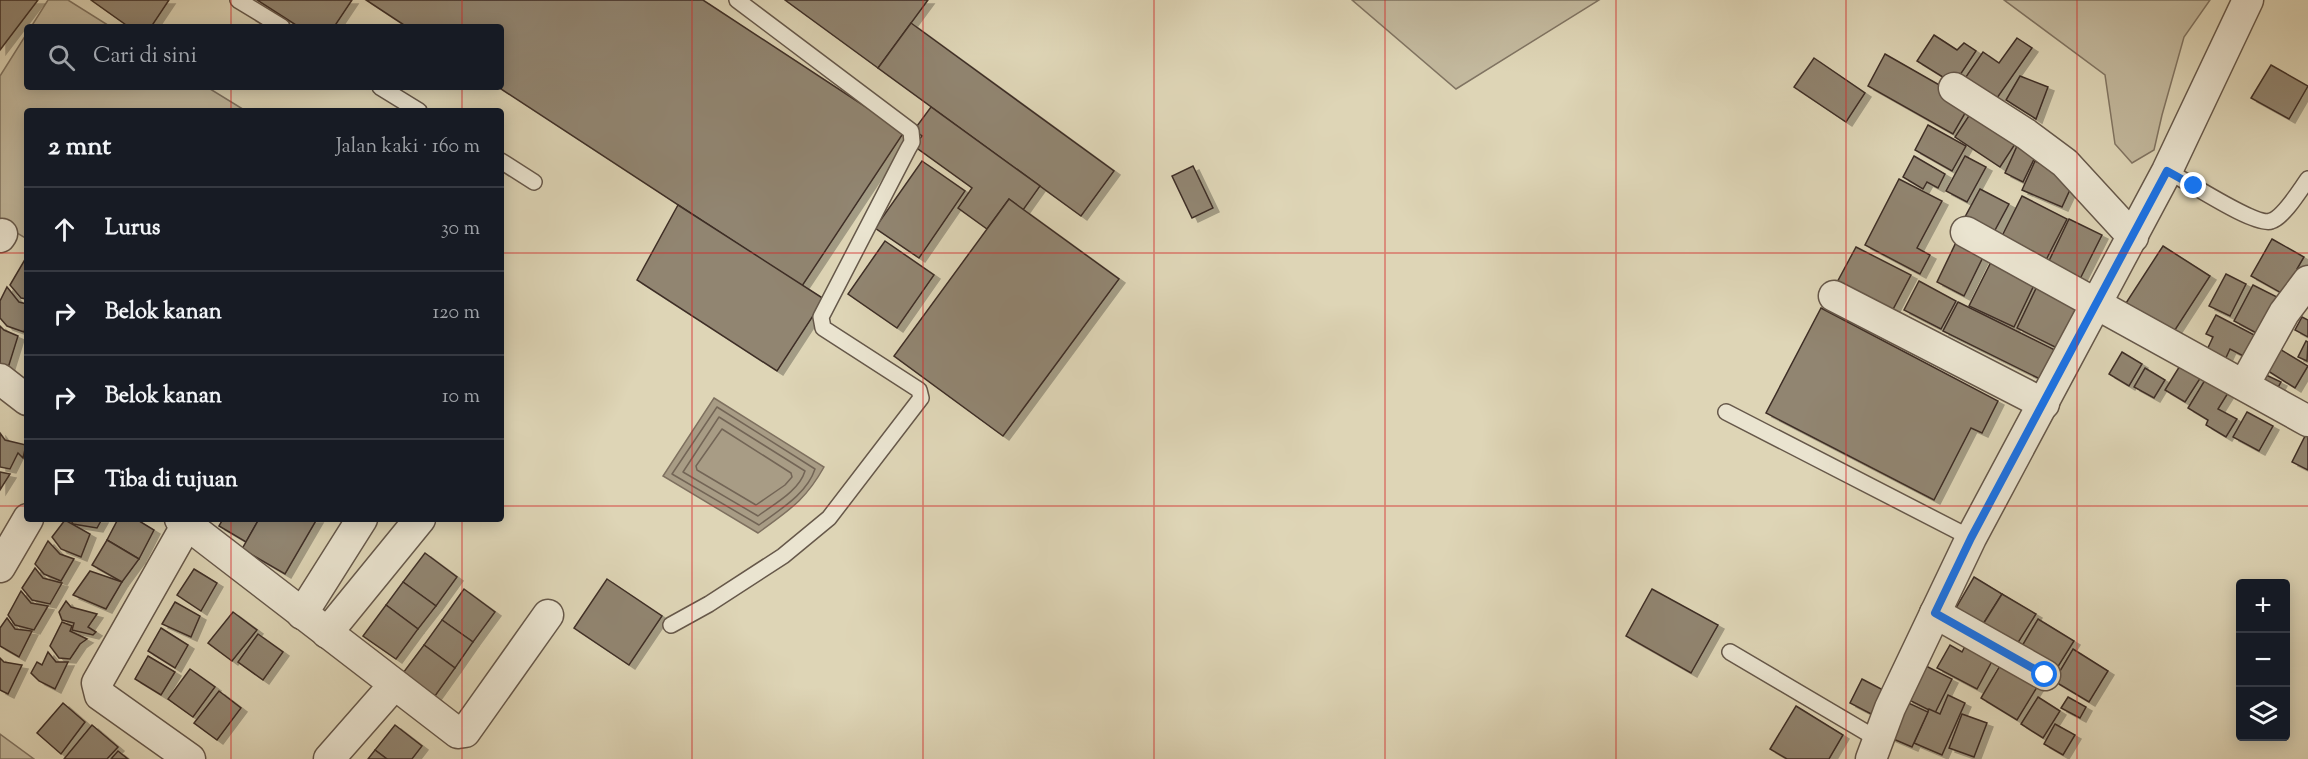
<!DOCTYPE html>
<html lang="id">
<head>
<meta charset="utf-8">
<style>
  :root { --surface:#171b24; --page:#242831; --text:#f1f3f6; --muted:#9ea1a6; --line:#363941 }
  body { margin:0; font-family:"Sorts Mill Goudy",serif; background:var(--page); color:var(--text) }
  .controls { position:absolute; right:18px; bottom:18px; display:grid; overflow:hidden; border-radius:6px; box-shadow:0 3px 15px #0003 }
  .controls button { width:54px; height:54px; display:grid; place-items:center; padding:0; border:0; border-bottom:2px solid var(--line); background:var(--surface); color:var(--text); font:30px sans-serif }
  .stop { position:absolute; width:18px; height:18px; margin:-14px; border:4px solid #1a73e8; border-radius:50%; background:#fff }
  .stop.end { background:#1a73e8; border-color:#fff; box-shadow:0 2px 6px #0008 }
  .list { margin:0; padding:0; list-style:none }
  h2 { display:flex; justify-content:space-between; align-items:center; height:78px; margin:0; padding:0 24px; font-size:26px }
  h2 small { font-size:20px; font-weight:400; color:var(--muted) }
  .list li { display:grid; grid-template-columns:39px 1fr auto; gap:18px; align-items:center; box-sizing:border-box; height:84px; padding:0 24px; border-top:2px solid var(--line) }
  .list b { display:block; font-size:22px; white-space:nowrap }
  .list em { font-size:20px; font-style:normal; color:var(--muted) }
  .icon { flex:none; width:33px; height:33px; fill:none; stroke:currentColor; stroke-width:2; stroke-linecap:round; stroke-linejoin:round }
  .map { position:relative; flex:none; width:2308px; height:759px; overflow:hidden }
  .search { position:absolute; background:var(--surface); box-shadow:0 3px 15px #0003; left:24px; top:24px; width:480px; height:66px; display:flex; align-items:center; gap:15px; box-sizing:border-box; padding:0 21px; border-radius:6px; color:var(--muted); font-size:22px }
  .panel { position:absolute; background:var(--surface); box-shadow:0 3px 15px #0003; left:24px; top:108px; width:480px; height:414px; border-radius:6px }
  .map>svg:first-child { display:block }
  .green { fill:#c3b99e; stroke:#807462; stroke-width:1.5 }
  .water { fill:#a89c85; stroke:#7e705f; stroke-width:1.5 }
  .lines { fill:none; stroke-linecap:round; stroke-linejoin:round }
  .shore { stroke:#736556; stroke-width:1.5 }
  .building { fill:#918571; stroke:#3e2e26; stroke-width:1.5; filter:url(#shadow) }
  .lane-casing { stroke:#66584a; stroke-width:18 }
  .street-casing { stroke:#66584a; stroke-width:33 }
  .lane { stroke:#eae4d0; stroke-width:15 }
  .street { stroke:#eae4d0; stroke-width:30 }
  .route { stroke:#1a73e8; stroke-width:8 }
  .grid { fill:none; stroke:#d62828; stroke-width:1.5; stroke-opacity:0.55 }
</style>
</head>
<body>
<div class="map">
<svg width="2308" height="759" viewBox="0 0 2308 759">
  <defs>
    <filter id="shadow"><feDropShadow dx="6" dy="4" stdDeviation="0" flood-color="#0004"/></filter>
  </defs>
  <rect width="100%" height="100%" fill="#ded5b6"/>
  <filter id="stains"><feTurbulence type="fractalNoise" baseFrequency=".00333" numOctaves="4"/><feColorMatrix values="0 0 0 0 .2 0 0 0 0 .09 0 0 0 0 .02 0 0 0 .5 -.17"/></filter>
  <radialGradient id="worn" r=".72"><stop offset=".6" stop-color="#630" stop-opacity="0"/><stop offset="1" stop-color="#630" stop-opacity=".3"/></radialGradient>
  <g class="green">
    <polygon points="48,0 68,0 111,27 31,27"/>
    <polygon points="1352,0 1599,0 1456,89"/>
    <polygon points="2004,0 2210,0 2184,37 2162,115 2154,150 2132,163 2115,144 2105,75"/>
    <polygon points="27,33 27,87 207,87 246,111 27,111 27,239 0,223 0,76"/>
    <polygon points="0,734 34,759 0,759"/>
  </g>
  <path class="water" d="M714,398L824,467C805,501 789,510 758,533L663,476Z"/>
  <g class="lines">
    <g class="shore">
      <path d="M717,407L815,469C807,494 779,510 759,525L672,474Z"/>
      <path d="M719,417L805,471C799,491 774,504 758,516L683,472Z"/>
      <polygon points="722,429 791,473 792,477 785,485 756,505 697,470 696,466"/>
    </g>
  </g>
  <g class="building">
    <polygon points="0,0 38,0 0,50"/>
    <polygon points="91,0 169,0 151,27 129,27"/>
    <polygon points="257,0 352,0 334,27 299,27"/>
    <polygon points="366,0 703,0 904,132 802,286 498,87 501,87 501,27 407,27"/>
    <polygon points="785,0 928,0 878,68"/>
    <polygon points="911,23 1114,171 1081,216 878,68"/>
    <polygon points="1934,35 1957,50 1964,43 1976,51 1954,84 1917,61"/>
    <polygon points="2017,38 2032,48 1990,108 1959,87 1983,52 1999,63"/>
    <polygon points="1885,54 1971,103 1953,134 1868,86"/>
    <polygon points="1814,58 1865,93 1846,122 1794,87"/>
    <polygon points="2271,65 2308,86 2289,119 2251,98"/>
    <polygon points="2020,76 2048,87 2036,119 2006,100"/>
    <polygon points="1976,105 2021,135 2000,167 1955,137"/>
    <polygon points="931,107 1040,186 1023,210 1009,199 987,229 958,208 972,188 914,146 922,136 914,130"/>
    <polygon points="1928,125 1966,146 1952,171 1915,150"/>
    <polygon points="2017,146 2036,155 2023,182 2005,173"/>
    <polygon points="1914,156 1945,174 1938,188 1927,182 1923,189 1903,177"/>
    <polygon points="1965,156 1986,167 1967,202 1946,191"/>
    <polygon points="922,161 965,191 919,258 875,228"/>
    <polygon points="2035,161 2075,179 2062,207 2022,190"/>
    <polygon points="1193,166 1213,208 1192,218 1172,176"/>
    <polygon points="1899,179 1942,201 1917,248 1930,255 1920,274 1865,245"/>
    <polygon points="1980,189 2009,204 1994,232 1965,217"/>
    <polygon points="2022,196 2067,219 2045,262 2000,240"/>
    <polygon points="1009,199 1119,279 1003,436 894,356"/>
    <polygon points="678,205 824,299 777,371 637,280"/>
    <polygon points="2069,219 2102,235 2080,279 2048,263"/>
    <polygon points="1960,234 1988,247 1964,296 1937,282"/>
    <polygon points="2272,239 2304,257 2297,269 2306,274 2292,299 2251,276"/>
    <polygon points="885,241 934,275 897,328 848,294"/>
    <polygon points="2163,246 2210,276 2173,333 2126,303"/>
    <polygon points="1856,247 1911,275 1889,317 1834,288"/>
    <polygon points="27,256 27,299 21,298 10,285"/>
    <polygon points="1994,256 2038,277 2014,327 1969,306"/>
    <polygon points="2226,274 2246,284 2230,316 2209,306"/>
    <polygon points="2041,278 2082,297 2057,348 2017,328"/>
    <polygon points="1919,281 1956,301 1941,329 1904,310"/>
    <polygon points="2253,285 2279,298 2260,335 2234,321"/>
    <polygon points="7,287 19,302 27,304 27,322 24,332 7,326 0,318 0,301"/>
    <polygon points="1958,302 2055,350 2040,379 1943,331"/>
    <polygon points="1821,308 1998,401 1982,433 1971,428 1934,500 1766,413"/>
    <polygon points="2216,315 2262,339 2251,360 2230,349 2224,362 2206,352 2213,337 2206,334"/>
    <polygon points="2302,317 2308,320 2308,337 2295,330"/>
    <polygon points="0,326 4,330 18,336 8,368 0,366"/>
    <polygon points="2306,341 2308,342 2307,361 2298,357"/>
    <polygon points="2278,348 2308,366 2295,388 2265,369"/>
    <polygon points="2122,352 2142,364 2129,386 2109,374"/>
    <polygon points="2181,364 2201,377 2185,402 2165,390"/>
    <polygon points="2145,368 2165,380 2154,398 2134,387"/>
    <polygon points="2264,374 2281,382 2276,391 2260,382"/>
    <polygon points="2205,380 2228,393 2218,409 2237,419 2226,437 2206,425 2208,420 2188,408"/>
    <polygon points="2247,412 2273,426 2259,451 2233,437"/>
    <polygon points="2308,430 2308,470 2292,462"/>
    <polygon points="0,433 5,440 26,445 23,458 18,453 10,469 0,467"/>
    <polygon points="0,472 10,474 0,490"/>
    <polygon points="70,519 102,519 97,528 73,524"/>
    <polygon points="118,519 136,519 154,530 139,559 107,540"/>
    <polygon points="223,519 259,519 246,542 219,526"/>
    <polygon points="259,519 317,519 285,574 242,549"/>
    <polygon points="65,520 90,534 81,557 61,549 52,537"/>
    <polygon points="107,540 139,559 122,582 92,565"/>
    <polygon points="48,541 60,554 74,559 61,581 44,574 35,564"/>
    <polygon points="425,553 457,577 436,606 403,582"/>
    <polygon points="35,568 43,578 62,583 50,604 32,600 22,588"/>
    <polygon points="194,569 217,583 201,611 177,595"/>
    <polygon points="90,571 122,582 106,609 73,595"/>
    <polygon points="1974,577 2002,594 1980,629 1953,613"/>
    <polygon points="607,579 662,616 629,665 574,628"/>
    <polygon points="403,582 436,606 418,629 386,605"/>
    <polygon points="464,589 495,612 473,642 442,620"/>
    <polygon points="1652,589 1718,625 1691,673 1626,636"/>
    <polygon points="21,591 31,603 48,606 34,630 15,625 8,615"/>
    <polygon points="2002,594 2036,614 2014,649 1980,629"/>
    <polygon points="66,601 71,607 97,614 88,627 96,632 93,635 72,630 74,623 62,620 59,612"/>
    <polygon points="175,602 200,616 191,637 162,624"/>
    <polygon points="386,605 418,629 396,659 363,636"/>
    <polygon points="233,612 257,630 232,661 208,643"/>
    <polygon points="7,618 15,629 32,631 19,657 0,646 0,628"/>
    <polygon points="2038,619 2074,641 2054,673 2019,651"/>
    <polygon points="442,620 473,642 455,668 424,645"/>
    <polygon points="62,622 72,626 70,631 87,639 80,644 70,659 59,658 50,646"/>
    <polygon points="161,628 188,645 175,668 148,651"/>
    <polygon points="258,634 283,652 263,680 238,662"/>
    <polygon points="1971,635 1998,650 1977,689 1937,668 1950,645 1962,652"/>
    <polygon points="424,645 455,668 435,696 403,673"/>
    <polygon points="2073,649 2108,671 2089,702 2054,681"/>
    <polygon points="48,652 56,662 68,662 55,689 39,681 31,673 37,662 42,665"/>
    <polygon points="148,656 175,672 161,695 135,679"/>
    <polygon points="2005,657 2042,679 2017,720 1981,698"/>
    <polygon points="0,658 4,662 22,665 8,694 0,690"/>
    <polygon points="1924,665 1952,679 1935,713 1907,699"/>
    <polygon points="190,669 215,687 193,717 168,699"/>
    <polygon points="1862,679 1887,692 1875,716 1850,703"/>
    <polygon points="219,691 241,708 217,740 194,723"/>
    <polygon points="1948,695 1965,703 1942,755 1914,743 1929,709 1940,714"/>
    <polygon points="2038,697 2060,711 2043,738 2021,724"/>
    <polygon points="2068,697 2086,707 2080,718 2061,708"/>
    <polygon points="1900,699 1928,712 1912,747 1884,735"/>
    <polygon points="63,703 85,722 61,754 37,733"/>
    <polygon points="1796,706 1843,735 1829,759 1787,759 1770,749"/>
    <polygon points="1962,714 1987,723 1974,757 1949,748"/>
    <polygon points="2055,724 2075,735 2063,755 2044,744"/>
    <polygon points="92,725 118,747 107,759 64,759"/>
    <polygon points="395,725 422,746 412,759 387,759 375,750"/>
    <polygon points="375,750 387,759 368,759"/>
    <polygon points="118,751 128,759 111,759"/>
  </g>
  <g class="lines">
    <g class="lane-casing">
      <g id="lane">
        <polyline points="238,0 282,27"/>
        <polyline points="380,87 419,111"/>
        <polyline points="501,161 534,182"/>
        <path d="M2167,171C2186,180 2255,227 2271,221C2284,217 2300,190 2308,179"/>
        <polyline points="1726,412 1971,538"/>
        <polyline points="671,625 709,604 783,556 829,518 921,398 919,390 823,328 821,317 908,149 912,142 911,131 737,0"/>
        <polyline points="1730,652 1879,740"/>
      </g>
    </g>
    <g class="street-casing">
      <g id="street">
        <polyline points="1954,88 2026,134 2065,163 2133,237"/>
        <polyline points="1966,232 2308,421"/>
        <polyline points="0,237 2,234"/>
        <polyline points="1834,296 2044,404"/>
        <polyline points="0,379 27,400"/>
        <polyline points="2244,385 2284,313 2308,281"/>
        <polyline points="180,519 458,733 465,732 548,615"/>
        <polyline points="190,519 97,683 100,695 190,759"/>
        <polyline points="0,567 28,519"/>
        <polyline points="1935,613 2045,675"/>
        <polyline points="302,614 362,519"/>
        <polyline points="327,633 420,519"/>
        <polyline points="329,759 394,685"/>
        <polyline points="1871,759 1890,708 1971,538 2167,171 2248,0"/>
      </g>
    </g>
    <use href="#lane" class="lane"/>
    <use href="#street" class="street"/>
  </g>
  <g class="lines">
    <polyline class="route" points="2045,675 1935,613 1971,538 2167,171 2194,186"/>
  </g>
  <path class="grid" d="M231,0V27M462,0V27M692,0V759M923,0V759M1154,0V759M1385,0V759M1616,0V759M1846,0V759M2077,0V759M231,87V111M462,87V111M0,253H27M501,253H2308M0,506H27M501,506H2308M231,519V759M462,519V759"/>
  <rect width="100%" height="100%" filter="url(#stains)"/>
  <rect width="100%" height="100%" fill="url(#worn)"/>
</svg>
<div class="controls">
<button>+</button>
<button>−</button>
<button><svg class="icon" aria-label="layers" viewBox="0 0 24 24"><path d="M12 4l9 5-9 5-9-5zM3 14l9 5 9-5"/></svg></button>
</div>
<div class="stop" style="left:2045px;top:675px"></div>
<div class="stop end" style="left:2194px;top:186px"></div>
<div class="search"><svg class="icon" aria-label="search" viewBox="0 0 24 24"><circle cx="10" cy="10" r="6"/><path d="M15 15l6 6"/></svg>Cari di sini</div>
<section class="panel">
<h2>2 mnt<small>Jalan kaki · 160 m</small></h2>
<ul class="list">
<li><svg class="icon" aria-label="ahead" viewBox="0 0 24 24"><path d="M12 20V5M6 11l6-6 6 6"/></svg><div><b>Lurus</b></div><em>30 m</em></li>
<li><svg class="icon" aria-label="right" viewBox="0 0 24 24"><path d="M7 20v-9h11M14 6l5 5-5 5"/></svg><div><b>Belok kanan</b></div><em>120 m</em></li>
<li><svg class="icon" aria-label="right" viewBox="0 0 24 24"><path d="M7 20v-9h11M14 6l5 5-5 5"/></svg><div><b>Belok kanan</b></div><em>10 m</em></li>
<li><svg class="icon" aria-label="arrive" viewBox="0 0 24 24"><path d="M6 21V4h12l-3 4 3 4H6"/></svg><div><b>Tiba di tujuan</b></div></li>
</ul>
</section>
</div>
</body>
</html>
